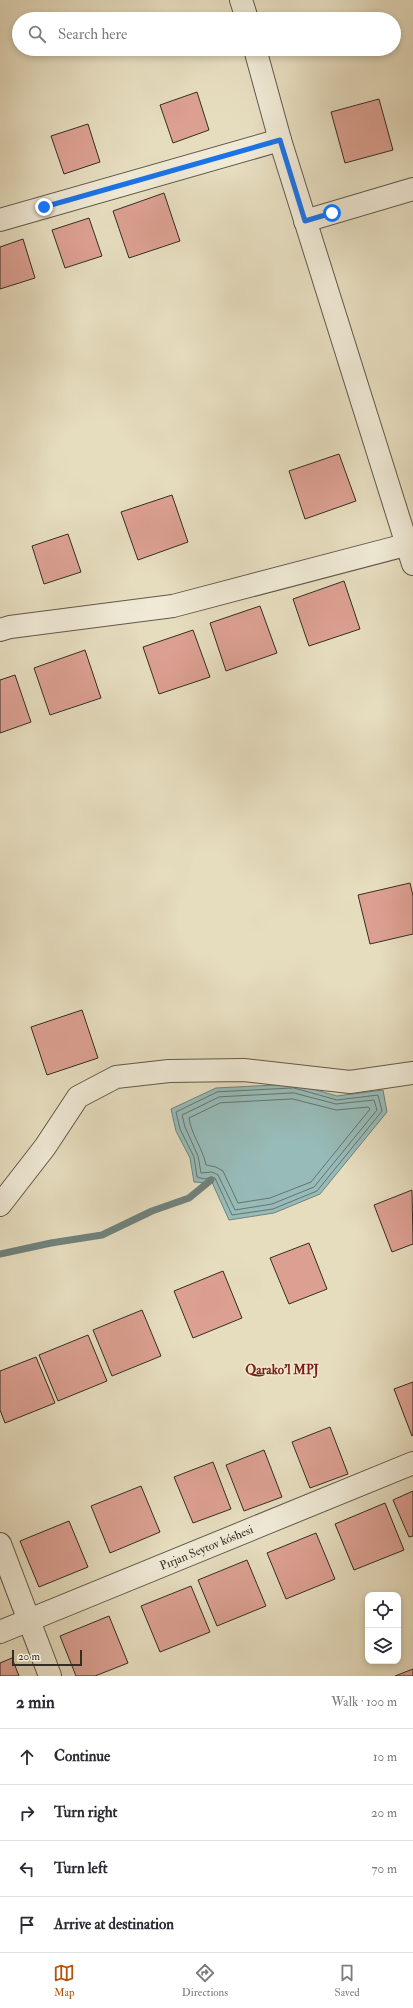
<!DOCTYPE html>
<html lang="en">
<head>
<meta charset="utf-8">
<style>
  :root { --surface:#fff; --page:#f2f2f3; --text:#2b2b33; --muted:#7c7c81; --line:#e1e1e2; --accent:#b45309 }
  body { margin:0; font-family:"IM FELL Double Pica",serif; background:var(--page); color:var(--text) }
  .controls { position:absolute; right:12px; bottom:12px; display:grid; overflow:hidden; border-radius:8px; box-shadow:0 2px 6px #0003 }
  .controls button { width:36px; height:36px; display:grid; place-items:center; padding:0; border:0; border-bottom:1px solid var(--line); background:var(--surface); color:var(--text); font:20px sans-serif }
  .scale { position:absolute; left:12px; bottom:10px; width:70px; box-sizing:border-box; padding-left:4px; border:2px solid #352d24; border-top:0; font-size:11px; line-height:14px; white-space:nowrap; color:#352d24; -webkit-text-stroke:3px #efe9d5; paint-order:stroke }
  .stop { position:absolute; width:12px; height:12px; margin:-9px; border:3px solid #1a73e8; border-radius:50%; background:#fff }
  .stop.end { background:#1a73e8; border-color:#fff; box-shadow:0 1px 4px #0008 }
  .list { margin:0; padding:0; list-style:none }
  h2 { display:flex; justify-content:space-between; align-items:center; height:52px; margin:0; padding:0 16px; font-size:17px }
  h2 small { font-size:13px; font-weight:400; color:var(--muted) }
  .list li { display:grid; grid-template-columns:26px 1fr auto; gap:12px; align-items:center; box-sizing:border-box; height:56px; padding:0 16px; border-top:1px solid var(--line) }
  .list b { display:block; font-size:15px; white-space:nowrap }
  .list em { font-size:13px; font-style:normal; color:var(--muted) }
  .icon { flex:none; width:22px; height:22px; fill:none; stroke:currentColor; stroke-width:2; stroke-linecap:round; stroke-linejoin:round }
  .map { position:relative; flex:none; width:413px; height:1676px; overflow:hidden }
  .search { position:absolute; background:var(--surface); box-shadow:0 2px 6px #0003; left:12px; right:12px; top:12px; height:44px; display:flex; align-items:center; gap:10px; box-sizing:border-box; padding:0 14px; border-radius:22px; color:var(--muted); font-size:15px }
  .sheet { height:276px; background:var(--surface) }
  nav { display:flex; justify-content:space-around; align-items:center; box-sizing:border-box; height:56px; border-top:1px solid var(--line); background:var(--surface); font-size:11px; color:var(--muted) }
  nav a { display:grid; justify-items:center; gap:2px }
  nav .on { color:var(--accent) }
  .map>svg:first-child { display:block }
  .water { fill:#97bbb8; stroke:#70827d }
  .lines { fill:none; stroke-linecap:round; stroke-linejoin:round }
  .shore { stroke:#66746e; stroke-width:1 }
  .stream { stroke:#70827d; stroke-width:7 }
  .building { fill:#dca092; stroke:#352d24 }
  .minor-casing { stroke:#61594b; stroke-width:24 }
  .minor { stroke:#efe9d5; stroke-width:22 }
  .route { stroke:#1a73e8; stroke-width:5 }
  .labels { text-anchor:middle; dominant-baseline:central; stroke-width:3; stroke-linejoin:round; paint-order:stroke }
  .street-label { font-size:12px; fill:#352d24; stroke:#efe9d5 }
  .neighbourhood-label { font-size:13px; font-weight:bold; fill:#7a1f14; stroke:#efe9d5 }
</style>
</head>
<body>
<div class="map">
<svg width="413" height="1676" viewBox="0 0 413 1676">
  <rect width="100%" height="100%" fill="#e6ddbf"/>
  <filter id="stains"><feTurbulence type="fractalNoise" baseFrequency=".005" numOctaves="4"/><feColorMatrix values="0 0 0 0 .2 0 0 0 0 .09 0 0 0 0 .02 0 0 0 .5 -.17"/></filter>
  <radialGradient id="worn" r=".72"><stop offset=".6" stop-color="#630" stop-opacity="0"/><stop offset="1" stop-color="#630" stop-opacity=".3"/></radialGradient>
  <polygon class="water" points="295,1084 337,1096 383,1090 387,1112 320,1194 274,1213 229,1220 211,1180 207,1183 194,1182 190,1158 176,1131 171,1109 216,1088"/>
  <g class="lines">
    <g class="shore">
      <polygon points="294,1088 337,1100 378,1095 382,1111 317,1191 273,1209 232,1215 215,1178 211,1177 205,1179 197,1177 194,1157 180,1129 176,1112 217,1092"/>
      <polygon points="294,1093 336,1104 374,1100 377,1110 314,1187 272,1204 235,1210 218,1175 212,1172 201,1173 198,1156 185,1127 182,1115 219,1097"/>
      <path d="M293,1099L336,1110L368,1107L370,1109L311,1182L270,1198L238,1203L223,1171L216,1167L206,1165C203,1149 191,1134 189,1118L220,1103Z"/>
    </g>
    <polyline class="stream" points="0,1254 51,1243 102,1235 152,1211 189,1198 211,1180"/>
  </g>
  <g class="building">
    <polygon points="197,92 209,130 173,143 160,105"/>
    <polygon points="379,99 393,150 345,163 331,112"/>
    <polygon points="88,124 100,162 64,174 51,136"/>
    <polygon points="164,193 180,241 129,258 113,211"/>
    <polygon points="89,218 102,256 65,268 52,230"/>
    <polygon points="23,239 35,278 0,289 0,247"/>
    <polygon points="339,454 356,501 305,519 289,471"/>
    <polygon points="172,495 188,542 138,560 121,512"/>
    <polygon points="68,534 81,572 44,584 32,546"/>
    <polygon points="344,581 360,629 309,646 293,599"/>
    <polygon points="260,606 277,653 226,671 210,623"/>
    <polygon points="193,630 210,677 159,694 143,647"/>
    <polygon points="85,650 101,698 50,715 34,668"/>
    <polygon points="15,675 31,722 0,733 0,680"/>
    <polygon points="410,883 413,896 413,934 370,944 358,895"/>
    <polygon points="82,1010 98,1058 47,1075 31,1027"/>
    <polygon points="412,1190 413,1244 392,1252 374,1205"/>
    <polygon points="309,1243 327,1289 289,1304 270,1258"/>
    <polygon points="223,1271 242,1318 193,1338 174,1291"/>
    <polygon points="142,1310 161,1356 112,1376 93,1330"/>
    <polygon points="88,1335 107,1381 58,1401 39,1355"/>
    <polygon points="36,1357 55,1403 5,1423 0,1410 0,1371"/>
    <polygon points="413,1382 413,1435 412,1436 394,1389"/>
    <polygon points="330,1427 348,1474 310,1488 292,1442"/>
    <polygon points="264,1450 282,1497 244,1511 226,1465"/>
    <polygon points="213,1462 231,1509 193,1523 174,1477"/>
    <polygon points="141,1486 160,1532 110,1553 91,1506"/>
    <polygon points="413,1491 413,1536 409,1537 393,1500"/>
    <polygon points="385,1503 404,1550 354,1570 335,1524"/>
    <polygon points="69,1521 88,1567 39,1587 20,1541"/>
    <polygon points="316,1533 335,1579 286,1599 267,1553"/>
    <polygon points="247,1560 266,1606 217,1626 198,1580"/>
    <polygon points="191,1586 210,1632 160,1652 141,1606"/>
    <polygon points="109,1616 128,1663 95,1676 76,1676 60,1636"/>
    <polygon points="12,1658 19,1676 0,1676 0,1663"/>
    <polygon points="413,1669 413,1676 395,1676"/>
  </g>
  <g class="lines">
    <g class="minor-casing">
      <g id="minor">
        <polyline points="241,0 247,19"/>
        <polyline points="255,49 280,140 413,564"/>
        <polyline points="0,220 280,140"/>
        <polyline points="305,221 413,189"/>
        <polyline points="0,630 10,627 173,606 413,543"/>
        <polyline points="0,1205 45,1147 78,1097 116,1077 169,1071 244,1070 350,1082 413,1073"/>
        <polyline points="0,1544 50,1676"/>
        <path id="s1" d="M0,1632L413,1463"/>
      </g>
    </g>
    <use href="#minor" class="minor"/>
  </g>
  <g class="lines">
    <polyline class="route" points="44,207 280,140 305,221 332,213"/>
  </g>
  <g class="labels">
    <g class="street-label">
      <text stroke="none"><textPath href="#s1" startOffset="223">Pırjan Seytov kóshesi</textPath></text>
    </g>
    <g class="neighbourhood-label">
      <text x="282" y="1370">Qarako'l MPJ</text>
    </g>
  </g>
  <rect width="100%" height="100%" filter="url(#stains)"/>
  <rect width="100%" height="100%" fill="url(#worn)"/>
</svg>
<div class="controls">
<button><svg class="icon" aria-label="locate" viewBox="0 0 24 24"><circle cx="12" cy="12" r="6"/><path d="M12 2v4M12 18v4M2 12h4M18 12h4"/></svg></button>
<button><svg class="icon" aria-label="layers" viewBox="0 0 24 24"><path d="M12 4l9 5-9 5-9-5zM3 14l9 5 9-5"/></svg></button>
</div>
<div class="scale">20 m</div>
<div class="stop" style="left:332px;top:213px"></div>
<div class="stop end" style="left:44px;top:207px"></div>
<div class="search"><svg class="icon" aria-label="search" viewBox="0 0 24 24"><circle cx="10" cy="10" r="6"/><path d="M15 15l6 6"/></svg>Search here</div>
</div>
<section class="sheet">
<h2>2 min<small>Walk · 100 m</small></h2>
<ul class="list">
<li><svg class="icon" aria-label="ahead" viewBox="0 0 24 24"><path d="M12 20V5M6 11l6-6 6 6"/></svg><div><b>Continue</b></div><em>10 m</em></li>
<li><svg class="icon" aria-label="right" viewBox="0 0 24 24"><path d="M7 20v-9h11M14 6l5 5-5 5"/></svg><div><b>Turn right</b></div><em>20 m</em></li>
<li><svg class="icon" aria-label="left" viewBox="0 0 24 24"><path d="M17 20v-9H6M10 6l-5 5 5 5"/></svg><div><b>Turn left</b></div><em>70 m</em></li>
<li><svg class="icon" aria-label="arrive" viewBox="0 0 24 24"><path d="M6 21V4h12l-3 4 3 4H6"/></svg><div><b>Arrive at destination</b></div></li>
</ul>
</section>
<nav>
<a class="on"><svg class="icon" aria-label="map" viewBox="0 0 24 24"><path d="M3 6l6-2 6 2 6-2v14l-6 2-6-2-6 2zM9 4v14M15 6v14"/></svg>Map</a>
<a><svg class="icon" aria-label="directions" viewBox="0 0 24 24"><path d="M12 3l9 9-9 9-9-9zM9 14v-3h6M13 9l2 2-2 2"/></svg>Directions</a>
<a><svg class="icon" aria-label="saved" viewBox="0 0 24 24"><path d="M7 4h10v16l-5-4-5 4z"/></svg>Saved</a>
</nav>
</body>
</html>
